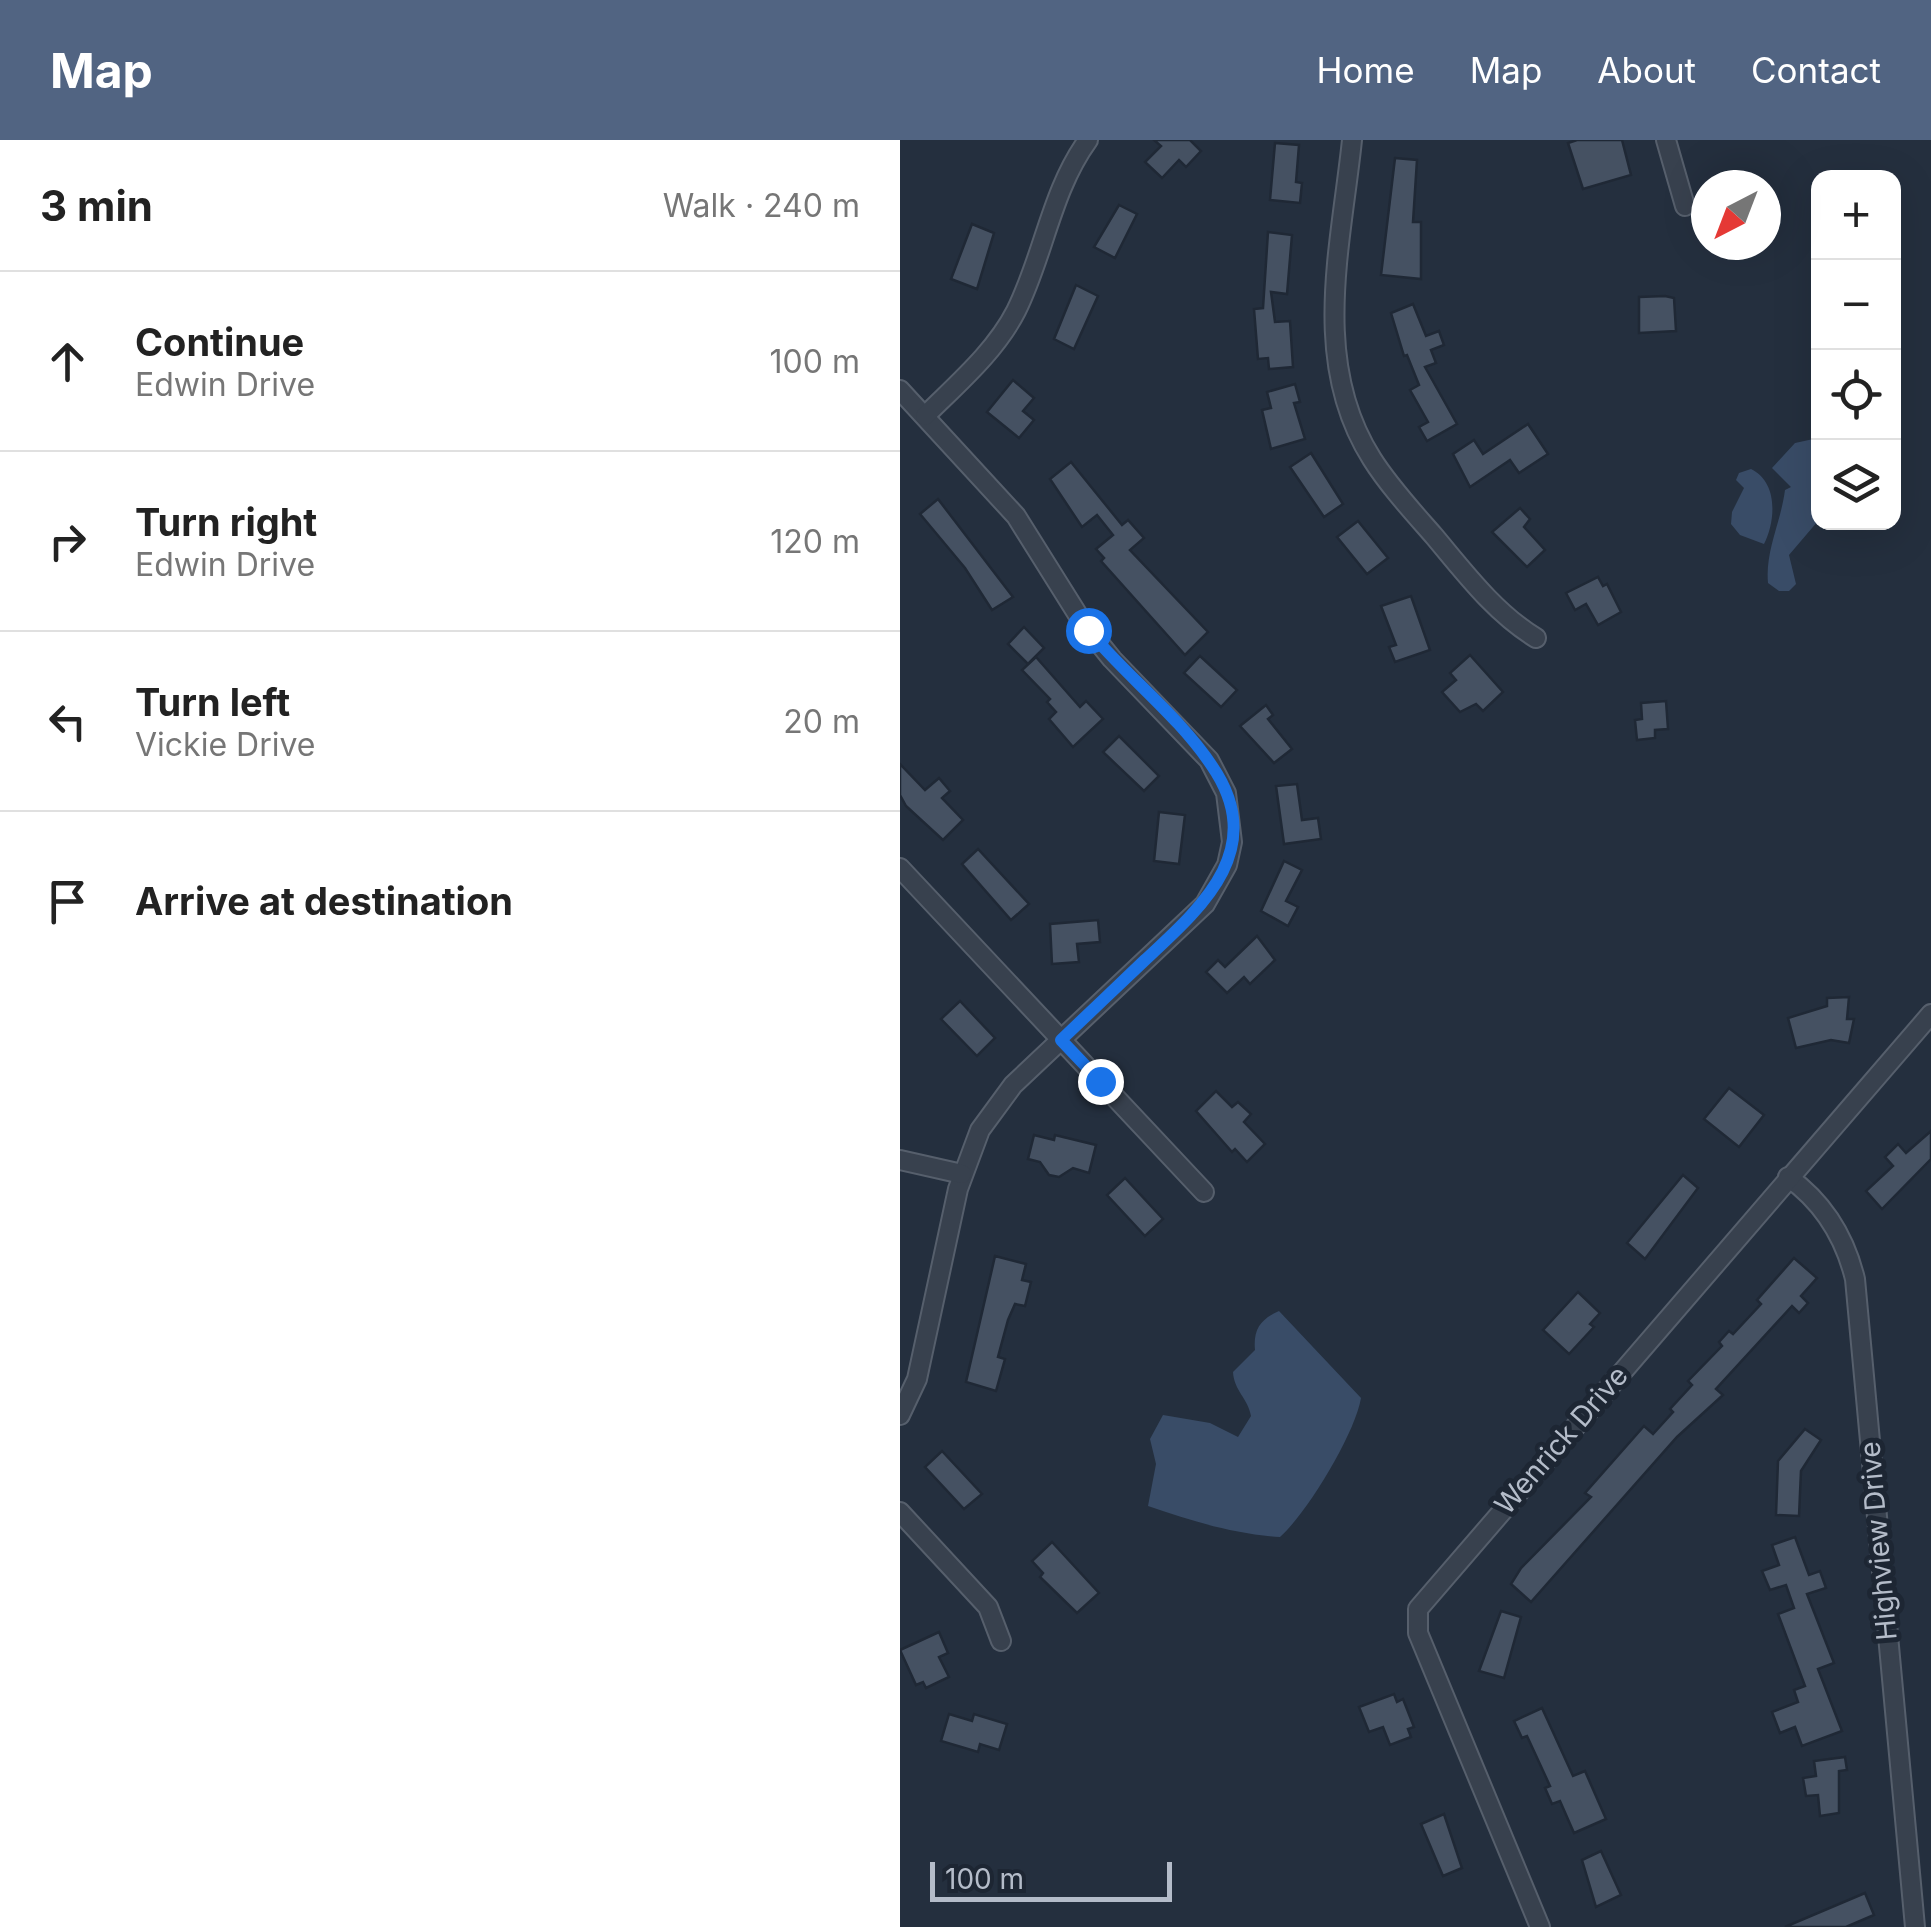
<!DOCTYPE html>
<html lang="en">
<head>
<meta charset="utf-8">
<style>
  :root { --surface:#fff; --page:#f2f2f2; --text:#222; --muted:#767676; --line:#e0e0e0; --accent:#516482 }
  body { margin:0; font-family:Inter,sans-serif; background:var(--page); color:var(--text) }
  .controls { position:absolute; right:30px; top:30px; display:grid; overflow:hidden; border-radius:20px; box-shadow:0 10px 40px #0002 }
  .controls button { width:90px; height:90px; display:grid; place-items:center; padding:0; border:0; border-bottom:2px solid var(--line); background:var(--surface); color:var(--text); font:50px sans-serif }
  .compass { position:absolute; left:791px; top:30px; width:90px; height:90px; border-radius:50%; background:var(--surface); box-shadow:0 10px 40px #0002; rotate:222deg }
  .scale { position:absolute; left:30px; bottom:25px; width:242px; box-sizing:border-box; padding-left:10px; border:5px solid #b4bcc9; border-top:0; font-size:28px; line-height:35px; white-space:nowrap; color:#b4bcc9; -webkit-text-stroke:8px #1d2633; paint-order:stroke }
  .stop { position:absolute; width:30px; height:30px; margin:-22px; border:8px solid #1a73e8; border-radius:50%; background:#fff }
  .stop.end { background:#1a73e8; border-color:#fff; box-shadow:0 2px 10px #0008 }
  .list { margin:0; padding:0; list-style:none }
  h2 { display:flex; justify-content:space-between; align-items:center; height:130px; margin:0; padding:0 40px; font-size:42px }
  h2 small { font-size:32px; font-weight:400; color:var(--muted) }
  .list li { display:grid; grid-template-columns:65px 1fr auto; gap:30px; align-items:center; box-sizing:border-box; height:180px; padding:0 40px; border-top:2px solid var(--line) }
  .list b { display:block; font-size:38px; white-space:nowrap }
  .list p { margin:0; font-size:32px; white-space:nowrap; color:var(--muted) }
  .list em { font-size:32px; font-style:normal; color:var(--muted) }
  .icon { flex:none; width:55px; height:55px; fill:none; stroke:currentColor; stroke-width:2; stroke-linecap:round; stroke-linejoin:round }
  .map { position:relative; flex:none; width:1031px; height:1787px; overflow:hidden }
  header { display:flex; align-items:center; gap:60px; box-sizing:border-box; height:140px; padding:0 50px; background:var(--accent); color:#fff }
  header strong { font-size:48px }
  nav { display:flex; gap:55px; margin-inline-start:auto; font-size:35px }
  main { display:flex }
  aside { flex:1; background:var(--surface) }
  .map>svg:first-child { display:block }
  .water { fill:#394c67 }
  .building { fill:#455162; stroke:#1f2835; stroke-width:2.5 }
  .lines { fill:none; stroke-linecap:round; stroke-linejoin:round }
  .minor-casing { stroke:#565f6c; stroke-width:22 }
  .minor { stroke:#38414e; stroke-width:18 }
  .route { stroke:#1a73e8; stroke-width:12 }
  .labels { text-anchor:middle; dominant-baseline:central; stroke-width:10; stroke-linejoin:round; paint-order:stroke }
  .street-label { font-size:28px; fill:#b4bcc9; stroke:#1d2633 }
</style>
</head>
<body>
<header>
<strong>Map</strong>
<nav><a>Home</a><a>Map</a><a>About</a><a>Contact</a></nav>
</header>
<main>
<aside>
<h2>3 min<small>Walk · 240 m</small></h2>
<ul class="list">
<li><svg class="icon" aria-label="ahead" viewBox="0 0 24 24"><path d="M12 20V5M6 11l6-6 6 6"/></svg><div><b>Continue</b><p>Edwin Drive</p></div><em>100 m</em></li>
<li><svg class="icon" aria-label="right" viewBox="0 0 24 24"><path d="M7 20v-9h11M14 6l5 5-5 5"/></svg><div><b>Turn right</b><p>Edwin Drive</p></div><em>120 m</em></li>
<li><svg class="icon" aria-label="left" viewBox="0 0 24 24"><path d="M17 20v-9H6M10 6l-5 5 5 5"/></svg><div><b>Turn left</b><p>Vickie Drive</p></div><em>20 m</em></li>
<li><svg class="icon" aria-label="arrive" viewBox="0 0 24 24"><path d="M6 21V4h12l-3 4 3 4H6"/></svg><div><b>Arrive at destination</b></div></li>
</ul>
</aside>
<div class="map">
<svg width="1031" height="1787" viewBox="0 0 1031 1787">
  <rect width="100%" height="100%" fill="#242f3e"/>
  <g class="water">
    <path d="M918,298V381L889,415L896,444L889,451H879L868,443C865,411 881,382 885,350L891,347L872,328L895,303Z"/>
    <path d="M851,329C878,342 876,380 864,404L840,395L831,384L832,372L844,348L836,340L839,333Z"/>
    <path d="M379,1171L461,1258C455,1294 407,1373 380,1397C333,1394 292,1381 248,1366L256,1324L250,1299L263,1275L310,1283L338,1297L351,1276C348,1258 334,1251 333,1232L355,1210C353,1189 361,1179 379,1171Z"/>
  </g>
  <g class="building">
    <polygon points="254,0 290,0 301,11 286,27 279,20 262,38 245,22 261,6"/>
    <polygon points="677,0 722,0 731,35 683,49 668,3"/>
    <polygon points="375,3 399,5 396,42 402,43 400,63 370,60"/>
    <polygon points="495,18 517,20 513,82 521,82 521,139 481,135"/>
    <polygon points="219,65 237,74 215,118 194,107"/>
    <polygon points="72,84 94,93 77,149 51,139"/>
    <polygon points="368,92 392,95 387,154 371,152 375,182 390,181 393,227 369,229 368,218 358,219 354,169 363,168"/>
    <polygon points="176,145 198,156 174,209 154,199"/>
    <polygon points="765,156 774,158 776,191 739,193 739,157"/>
    <polygon points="513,164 526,196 539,191 544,205 531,210 536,223 525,227 557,284 527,301 519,287 528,282 510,250 519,245 507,215 504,216 491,173"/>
    <polygon points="113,240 134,258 123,271 134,280 119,298 87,272"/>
    <polygon points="395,244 400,262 394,263 405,299 371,309 362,270 371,268 367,252"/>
    <polygon points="628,284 648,314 619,333 610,320 570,347 553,314 574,300 583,314"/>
    <polygon points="411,313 443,364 424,377 390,327"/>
    <polygon points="171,322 222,385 228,380 244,398 230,410 308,492 285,515 201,421 204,418 196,409 213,395 197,375 182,387 150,339"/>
    <polygon points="38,359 113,457 92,470 65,428 20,374"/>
    <polygon points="620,368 630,379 624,387 645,410 627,427 592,392"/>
    <polygon points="458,381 488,418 467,434 437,397"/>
    <polygon points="698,437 703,446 707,444 721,472 698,485 686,464 675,470 666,453"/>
    <polygon points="511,456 530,510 495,522 489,507 496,505 481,466"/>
    <polygon points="124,487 144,508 128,524 108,504"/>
    <polygon points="570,515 603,552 583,571 576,564 560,572 542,552 556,540 550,533"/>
    <polygon points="300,516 337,550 321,567 284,533"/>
    <polygon points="136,517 180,567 186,561 203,579 173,607 149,579 156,572 147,562 150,559 122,530"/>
    <polygon points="766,561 768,589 755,590 755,598 737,600 735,580 742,579 741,563"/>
    <polygon points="366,565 373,575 368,579 392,609 374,623 340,586"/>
    <polygon points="219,596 259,636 244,651 203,612"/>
    <polygon points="0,624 25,650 39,638 50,651 42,658 63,680 43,700 6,666 0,655"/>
    <polygon points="397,644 402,680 418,678 421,699 384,704 376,646"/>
    <polygon points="259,672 285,675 279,724 254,721"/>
    <polygon points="78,709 129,764 111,780 62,724"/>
    <polygon points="384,721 402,730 386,761 398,767 388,786 361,771"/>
    <polygon points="198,780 200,802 177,804 179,822 152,824 150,784"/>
    <polygon points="357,796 375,820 350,844 344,837 327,853 306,832 318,820 325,827"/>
    <polygon points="949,857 947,879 954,879 949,903 931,900 896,908 888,878 927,866 927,858"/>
    <polygon points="60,861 95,898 77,916 41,879"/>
    <polygon points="829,948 864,975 839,1007 804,979"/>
    <polygon points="316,951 332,967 338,962 351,974 344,982 365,1004 347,1022 335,1009 332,1012 296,971"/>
    <polygon points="1031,991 1031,1019 982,1069 966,1051 993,1026 985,1017 998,1004 1006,1013"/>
    <polygon points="134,995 154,1000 155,995 196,1005 189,1033 173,1028 159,1037 149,1035 140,1022 128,1019"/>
    <polygon points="783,1035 798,1048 745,1119 727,1103"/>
    <polygon points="225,1038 263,1079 245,1096 207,1055"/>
    <polygon points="95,1116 126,1124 122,1140 131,1142 125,1166 115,1164 108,1180 98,1217 105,1219 96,1251 66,1242"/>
    <polygon points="894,1118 917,1138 901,1156 908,1163 899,1173 892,1166 816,1249 823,1255 777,1297 631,1462 611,1444 621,1428 691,1357 685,1353 744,1286 753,1294 773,1272 770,1269 792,1245 788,1241 822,1206 819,1202 829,1191 833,1194 861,1164 857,1160"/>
    <polygon points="678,1152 700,1173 690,1184 694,1187 669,1214 643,1190"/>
    <polygon points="905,1289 921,1300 901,1331 899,1376 876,1375 878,1321"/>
    <polygon points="42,1311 82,1354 64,1369 25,1327"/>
    <polygon points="895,1397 909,1435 920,1431 926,1448 907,1454 934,1523 918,1529 942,1591 902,1606 895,1587 880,1593 872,1572 898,1562 894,1550 905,1546 878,1474 894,1468 886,1445 870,1450 862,1431 879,1425 872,1405"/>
    <polygon points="152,1402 199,1453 177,1473 140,1437 143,1433 132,1421"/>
    <polygon points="601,1471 621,1477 604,1538 579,1531"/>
    <polygon points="39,1492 48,1513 39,1517 49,1537 26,1548 23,1542 16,1545 0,1510"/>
    <polygon points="494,1554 497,1562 503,1559 514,1587 508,1589 511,1597 490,1605 483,1587 469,1592 459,1567"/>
    <polygon points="642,1568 673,1636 685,1631 706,1679 674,1693 660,1661 652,1664 645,1648 650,1646 627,1596 622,1598 614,1581"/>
    <polygon points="49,1574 72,1581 74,1574 107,1584 99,1610 80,1604 78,1612 41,1601"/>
    <polygon points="945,1617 947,1630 939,1631 939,1673 920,1676 918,1655 906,1656 903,1638 916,1636 914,1621"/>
    <polygon points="544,1674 562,1728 543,1736 521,1684"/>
    <polygon points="701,1711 721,1755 696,1767 682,1720"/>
    <polygon points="965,1753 974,1775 946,1787 885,1787"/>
  </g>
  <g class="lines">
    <g class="minor-casing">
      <g id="minor">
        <path d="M452,0C441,106 410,222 472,319C489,346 513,372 534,396C565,433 595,473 636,498"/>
        <polyline points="766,0 785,66"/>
        <polyline points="0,250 116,376 183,483 212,519 309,620 326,653 332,702 327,725 305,764 113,945 80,990 58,1049 17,1239 0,1275"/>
        <path d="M25,276C57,244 95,212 116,171C144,115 151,51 188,0"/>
        <polyline points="0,728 304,1052"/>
        <polyline points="0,1020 62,1034"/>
        <path d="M888,1037C923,1062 945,1098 955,1139L1015,1787"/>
        <polyline points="0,1372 88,1467 101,1501"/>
        <polyline points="640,1787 518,1493 518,1469 1031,874"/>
      </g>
    </g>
    <use href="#minor" class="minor"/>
  </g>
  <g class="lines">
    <path class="route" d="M188,490C226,536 279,576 312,626C369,709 302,767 245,820C217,847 189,873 161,900L200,941"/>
  </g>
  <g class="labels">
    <g class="street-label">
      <text transform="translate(661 1300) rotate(-49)">Wenrick Drive</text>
      <text transform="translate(978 1401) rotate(-95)">Highview Drive</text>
    </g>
  </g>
</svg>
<div class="controls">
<button>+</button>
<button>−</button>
<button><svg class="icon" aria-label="locate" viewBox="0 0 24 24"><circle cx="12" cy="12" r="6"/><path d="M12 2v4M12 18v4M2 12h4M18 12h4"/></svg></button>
<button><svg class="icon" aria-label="layers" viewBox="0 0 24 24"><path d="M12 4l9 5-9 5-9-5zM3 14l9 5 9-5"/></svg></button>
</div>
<svg class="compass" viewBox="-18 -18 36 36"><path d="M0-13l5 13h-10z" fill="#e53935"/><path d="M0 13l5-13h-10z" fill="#767676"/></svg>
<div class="scale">100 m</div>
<div class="stop" style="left:188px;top:490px"></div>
<div class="stop end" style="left:200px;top:941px"></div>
</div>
</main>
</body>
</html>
